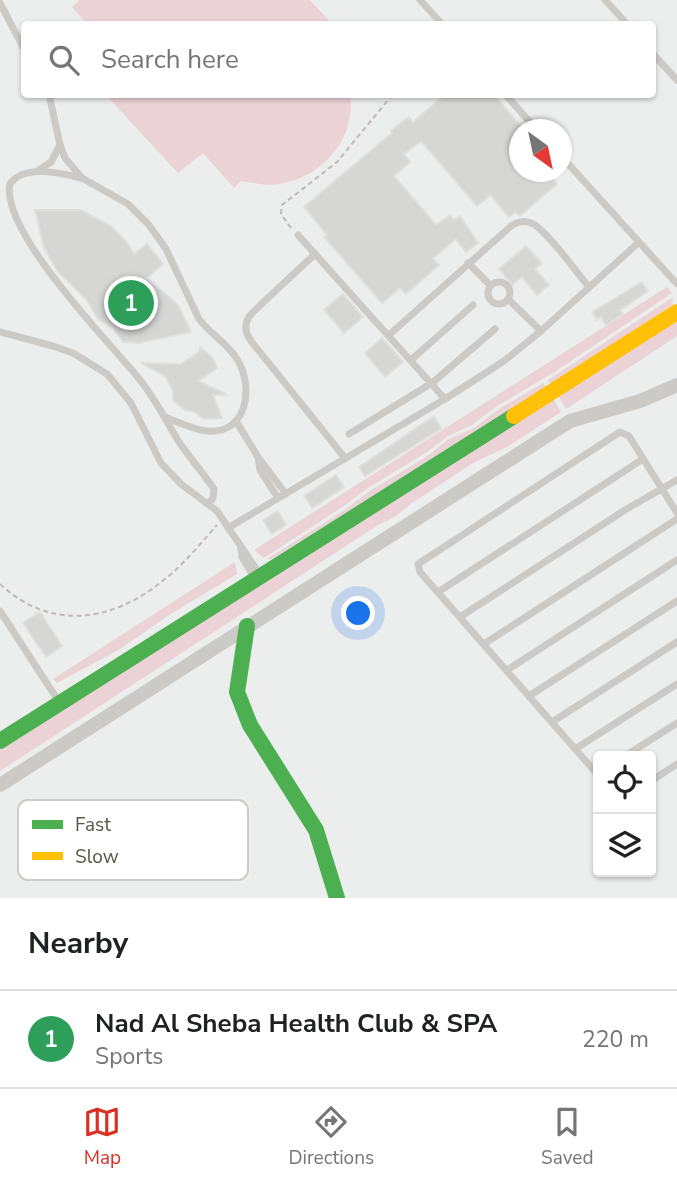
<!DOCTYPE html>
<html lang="en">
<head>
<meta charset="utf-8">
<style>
  :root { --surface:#fff; --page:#f2f2f2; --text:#202124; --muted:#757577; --line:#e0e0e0; --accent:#d93025 }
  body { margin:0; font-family:"Nunito Sans",sans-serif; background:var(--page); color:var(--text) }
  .controls { position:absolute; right:21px; bottom:21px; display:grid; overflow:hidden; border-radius:7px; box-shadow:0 2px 5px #0004 }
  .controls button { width:63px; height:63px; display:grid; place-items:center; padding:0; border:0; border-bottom:2px solid var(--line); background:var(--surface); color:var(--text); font:35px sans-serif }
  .compass { position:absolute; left:509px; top:119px; width:63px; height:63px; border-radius:50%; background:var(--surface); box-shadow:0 2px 5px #0004; rotate:147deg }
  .you { position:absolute; left:359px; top:614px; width:24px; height:24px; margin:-18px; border:5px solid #fff; border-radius:50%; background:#1a73e8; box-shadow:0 0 0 10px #1a73e833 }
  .badge { display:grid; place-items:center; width:46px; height:46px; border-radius:50%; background:var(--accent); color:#fff; font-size:23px; font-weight:700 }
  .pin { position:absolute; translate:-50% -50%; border:4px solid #fff; box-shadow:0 2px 7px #0006 }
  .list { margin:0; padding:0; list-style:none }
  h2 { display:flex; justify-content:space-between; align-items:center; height:91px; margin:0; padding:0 28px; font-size:30px }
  h2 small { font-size:23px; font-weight:400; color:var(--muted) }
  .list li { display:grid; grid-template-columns:46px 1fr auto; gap:21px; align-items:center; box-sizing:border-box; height:98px; padding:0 28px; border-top:2px solid var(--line) }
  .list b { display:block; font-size:26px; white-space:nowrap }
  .list p { margin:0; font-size:23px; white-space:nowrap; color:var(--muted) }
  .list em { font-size:23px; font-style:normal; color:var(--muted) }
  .icon { flex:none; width:38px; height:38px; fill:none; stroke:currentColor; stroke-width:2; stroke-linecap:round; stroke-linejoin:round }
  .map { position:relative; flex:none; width:677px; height:898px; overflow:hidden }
  .search { position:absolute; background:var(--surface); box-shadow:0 2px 5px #0004; left:21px; right:21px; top:21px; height:77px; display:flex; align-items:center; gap:18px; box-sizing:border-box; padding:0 24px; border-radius:7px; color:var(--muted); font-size:26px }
  .sheet { height:189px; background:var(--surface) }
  nav { display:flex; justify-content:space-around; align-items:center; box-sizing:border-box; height:98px; border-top:2px solid var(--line); background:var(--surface); font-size:19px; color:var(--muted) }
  nav a { display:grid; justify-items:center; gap:4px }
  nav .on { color:var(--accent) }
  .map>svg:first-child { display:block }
  .green { fill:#ebd2d6 }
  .building { fill:#d6d6d4; stroke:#dfe0de; stroke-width:2 }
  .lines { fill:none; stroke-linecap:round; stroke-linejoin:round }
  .path { stroke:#c2b9b7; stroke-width:2; stroke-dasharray:5 3.5; stroke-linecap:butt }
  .lane { stroke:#cbcac6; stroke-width:7 }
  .street { stroke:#cbcac6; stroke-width:14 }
  .fast { stroke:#4caf50; stroke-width:16 }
  .slow { stroke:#ffc107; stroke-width:16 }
  .key { fill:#fff; stroke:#cdccc7; stroke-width:2 }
  .key-label { font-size:19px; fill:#575645 }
</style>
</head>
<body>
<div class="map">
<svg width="677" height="898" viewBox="0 0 677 898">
  <rect width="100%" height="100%" fill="#eceded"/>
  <g class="green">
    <polygon points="80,0 310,0 332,24 87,24 72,7"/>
    <path d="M350,94C357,138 322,178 279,184C266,186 254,183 241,181L234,188L203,153L178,173L106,95Z"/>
    <polygon points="667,287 672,293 556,371 497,406 472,425 448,436 427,452 368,488 341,508 264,558 254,550"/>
    <polygon points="673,297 672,305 551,385 548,380"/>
    <polygon points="677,317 677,336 566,409 557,394"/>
    <polygon points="543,383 546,388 272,559 267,559 343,511 370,491 429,455 449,439 474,428 499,409"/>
    <polygon points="552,397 561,412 507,447 473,463 412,503 396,516 378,525 0,771 0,750"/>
    <polygon points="235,562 237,574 169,615 120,649 57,683 53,679"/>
  </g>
  <g class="building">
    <polygon points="446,94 493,94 520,125 520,172 559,172 552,178 557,184 520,216 515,212 509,217 490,195 477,206 421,141 404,154 410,162 394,176 436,225 450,215 454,220 460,216 478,243 466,252 456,239 433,258 439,265 406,294 400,288 382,303 324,237 327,235 304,207 392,133 391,131 409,117 413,122"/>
    <polygon points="35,210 81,210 111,226 126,241 134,254 147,244 163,264 147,278 178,305 191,332 139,343 123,342 113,328 98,319 87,300 58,272 44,248"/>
    <polygon points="526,246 542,263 535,269 549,285 537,295 522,277 512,285 499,269"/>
    <polygon points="642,282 648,291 620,310 623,314 606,325 601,317 597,320 592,312"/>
    <polygon points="343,294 363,317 344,333 324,310"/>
    <polygon points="382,338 403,362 385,377 365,353"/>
    <polygon points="200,347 212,357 217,368 198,381 228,395 213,395 222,418 204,419 194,412 185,410 173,401 173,391 165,376 141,363 181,364 199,352"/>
    <polygon points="434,416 441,429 365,476 359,467"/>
    <polygon points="336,475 344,487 312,508 304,496"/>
    <polygon points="278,511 286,525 272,534 263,520"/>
    <polygon points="40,612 62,646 46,657 23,623"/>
  </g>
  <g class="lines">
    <g class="path">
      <polyline points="291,228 281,214 282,205 337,162 393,94"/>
      <path d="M0,584C52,632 113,622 165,579C184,564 200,544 217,525"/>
    </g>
    <g class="lane">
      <polyline points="420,0 442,24"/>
      <polyline points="605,0 627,24"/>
      <polyline points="0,3 24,49"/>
      <polyline points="652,53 677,80"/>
      <path d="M49,94L60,145L65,158L82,178L128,204L149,225L166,249L199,319C210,334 227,343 237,359C254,386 248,435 207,431C193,430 178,422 165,417"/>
      <polyline points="505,94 537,130"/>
      <polyline points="562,157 677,284"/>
      <polyline points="39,170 51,162 60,145"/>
      <path d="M81,178C61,173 24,164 10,184C0,231 109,342 136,375C154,396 165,419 179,442C190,458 203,473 214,489L213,498L209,503"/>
      <polyline points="298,235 445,399"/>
      <path d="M315,254L253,312C244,321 244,331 251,341L345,458"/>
      <polyline points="468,263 490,285"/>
      <circle cx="499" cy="293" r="11"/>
      <polyline points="508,299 541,331"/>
      <polyline points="0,332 53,346 73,353 107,374 131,403 161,463 181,484 217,511 259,573"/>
      <path d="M389,335L510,227C516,222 523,220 531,223C545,228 578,274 589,287"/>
      <polyline points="411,360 473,305"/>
      <polyline points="236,421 258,457 286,494"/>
      <polyline points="349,434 432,383 495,329"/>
      <polyline points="258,457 260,470 278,498"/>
      <polyline points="228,528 445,399 504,361 541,331 638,243"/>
      <polyline points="241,549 242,557 255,579"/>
      <polyline points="438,592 643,459"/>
      <polyline points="0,611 59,702"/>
      <polyline points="460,617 625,510 677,480"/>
      <polyline points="484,644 677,519"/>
      <polyline points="507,670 677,560"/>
      <polyline points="529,696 677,601"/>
      <polyline points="552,722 677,642"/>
      <polyline points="575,749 677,684"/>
      <polyline points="625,756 677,723"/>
      <polyline points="598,775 420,572 418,564 620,432 629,436 677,513"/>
      <polyline points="651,781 677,764"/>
    </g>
    <polyline class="street" points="0,785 570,421 640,401 677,385"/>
    <g class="fast">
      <polyline points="247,626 237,692 250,725 316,830 337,898"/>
      <polyline points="0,741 514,416"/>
    </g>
    <polyline class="slow" points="514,416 677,312"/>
  </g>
  <rect x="18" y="800" width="230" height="80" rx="10" class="key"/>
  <rect x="32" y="820" width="31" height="9" fill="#4caf50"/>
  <rect x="32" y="852" width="31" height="8" fill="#ffc107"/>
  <g class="key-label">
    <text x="75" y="831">Fast</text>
    <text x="75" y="863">Slow</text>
  </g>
</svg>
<div class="controls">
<button><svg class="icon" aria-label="locate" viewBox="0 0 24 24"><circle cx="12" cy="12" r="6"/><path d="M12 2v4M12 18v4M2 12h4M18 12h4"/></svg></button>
<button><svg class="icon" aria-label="layers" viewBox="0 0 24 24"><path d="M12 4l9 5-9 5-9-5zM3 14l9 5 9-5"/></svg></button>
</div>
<svg class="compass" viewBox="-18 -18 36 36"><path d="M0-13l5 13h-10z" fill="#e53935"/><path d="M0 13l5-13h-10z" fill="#757577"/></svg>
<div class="you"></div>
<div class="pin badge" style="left:131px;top:303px;background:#2e9e5b">1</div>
<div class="search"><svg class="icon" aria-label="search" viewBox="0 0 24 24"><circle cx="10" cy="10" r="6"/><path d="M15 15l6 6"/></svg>Search here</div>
</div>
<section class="sheet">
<h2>Nearby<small></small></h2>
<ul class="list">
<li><span class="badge" style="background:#2e9e5b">1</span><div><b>Nad Al Sheba Health Club &amp; SPA</b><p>Sports</p></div><em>220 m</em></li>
</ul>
</section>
<nav>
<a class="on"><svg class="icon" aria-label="map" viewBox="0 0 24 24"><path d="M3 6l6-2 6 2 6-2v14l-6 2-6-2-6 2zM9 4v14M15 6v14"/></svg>Map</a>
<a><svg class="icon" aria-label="directions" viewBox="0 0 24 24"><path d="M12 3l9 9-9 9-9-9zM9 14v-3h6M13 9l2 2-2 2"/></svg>Directions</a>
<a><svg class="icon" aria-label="saved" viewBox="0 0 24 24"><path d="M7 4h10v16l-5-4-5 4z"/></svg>Saved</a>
</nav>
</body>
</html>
